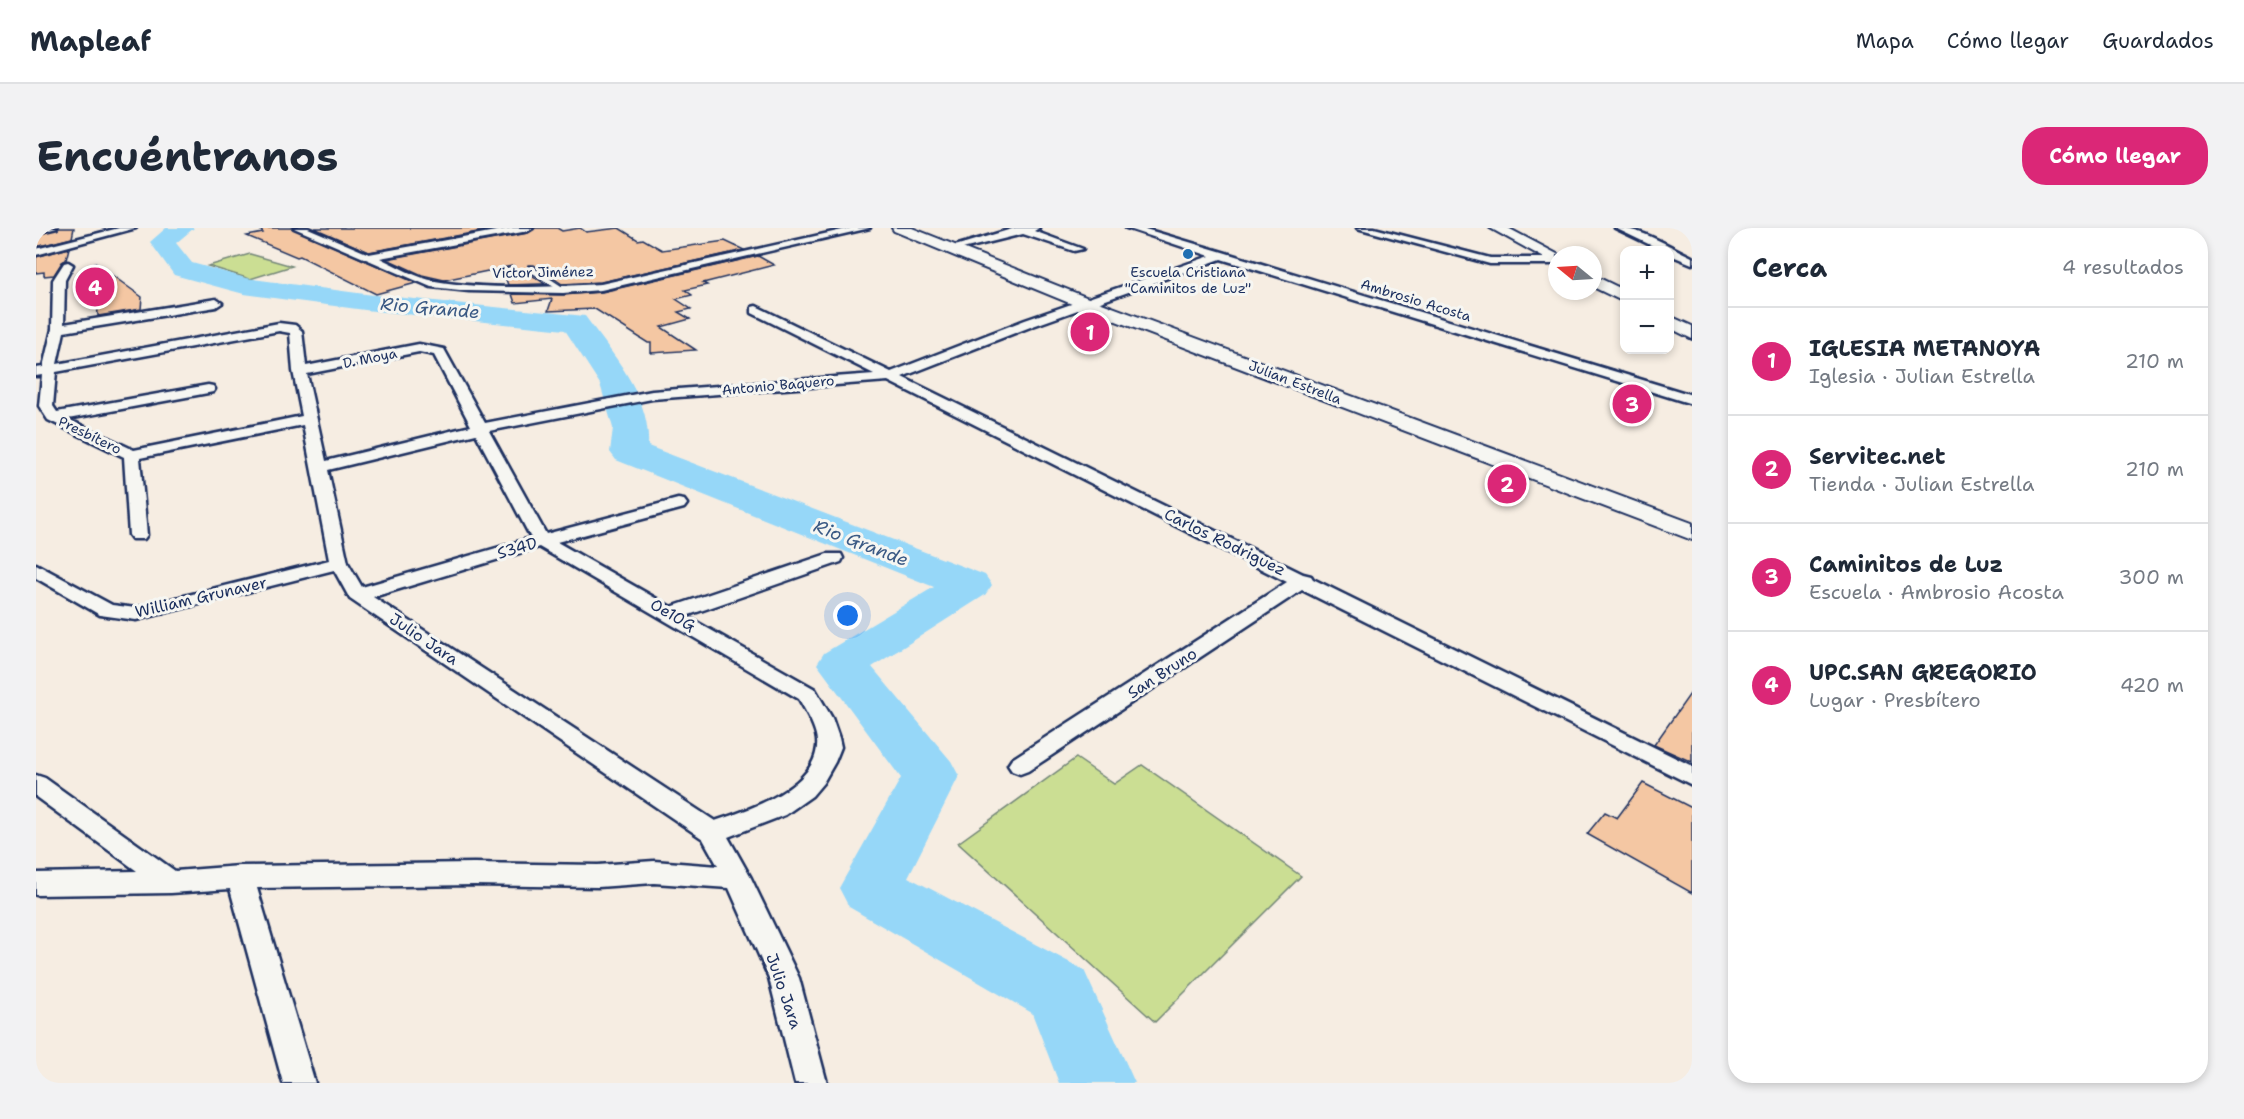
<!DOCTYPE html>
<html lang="es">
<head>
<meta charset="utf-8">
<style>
  :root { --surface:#fff; --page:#f2f2f3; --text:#1f2937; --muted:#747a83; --line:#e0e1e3; --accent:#db2777 }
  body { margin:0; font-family:"Shantell Sans",sans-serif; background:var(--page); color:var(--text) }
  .controls { position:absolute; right:18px; top:18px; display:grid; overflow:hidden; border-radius:12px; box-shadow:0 3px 9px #0003 }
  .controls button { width:54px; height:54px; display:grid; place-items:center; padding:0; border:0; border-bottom:2px solid var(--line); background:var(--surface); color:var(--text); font:30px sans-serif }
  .compass { position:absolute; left:1512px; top:18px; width:54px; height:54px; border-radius:50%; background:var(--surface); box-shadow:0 3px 9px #0003; rotate:288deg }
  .you { position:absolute; left:812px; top:388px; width:21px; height:21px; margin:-15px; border:4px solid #fff; border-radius:50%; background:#1a73e8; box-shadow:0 0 0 9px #1a73e833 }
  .badge { display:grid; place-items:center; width:39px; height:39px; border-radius:50%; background:var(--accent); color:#fff; font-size:20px; font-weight:700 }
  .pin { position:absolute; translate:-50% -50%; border:3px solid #fff; box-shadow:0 2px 6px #0006 }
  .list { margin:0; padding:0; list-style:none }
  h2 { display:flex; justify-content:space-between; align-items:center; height:78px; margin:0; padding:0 24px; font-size:26px }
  h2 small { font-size:20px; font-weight:400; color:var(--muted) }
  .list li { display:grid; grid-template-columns:39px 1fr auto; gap:18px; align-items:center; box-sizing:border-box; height:108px; padding:0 24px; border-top:2px solid var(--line) }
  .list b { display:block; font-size:22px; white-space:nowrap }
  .list p { margin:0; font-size:20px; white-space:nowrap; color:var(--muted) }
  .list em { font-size:20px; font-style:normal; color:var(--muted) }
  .map { position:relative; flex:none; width:1656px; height:855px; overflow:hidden; border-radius:24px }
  header { display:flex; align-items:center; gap:36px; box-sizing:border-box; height:84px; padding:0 30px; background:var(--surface); border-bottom:2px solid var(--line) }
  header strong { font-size:28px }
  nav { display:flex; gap:33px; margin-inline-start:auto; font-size:21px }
  .intro { display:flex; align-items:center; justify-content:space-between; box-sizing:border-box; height:144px; padding:0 36px }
  h1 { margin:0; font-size:42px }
  .button { padding:15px 27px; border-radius:24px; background:var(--accent); color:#fff; font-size:21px; font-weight:700 }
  main { display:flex; gap:36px; padding:0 36px }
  aside { flex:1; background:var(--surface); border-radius:24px; box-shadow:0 3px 9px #0003 }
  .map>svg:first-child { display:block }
  .green { fill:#cbde93; stroke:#738678; stroke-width:1.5 }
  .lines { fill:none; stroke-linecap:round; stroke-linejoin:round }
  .river { fill:#96d7f8; fill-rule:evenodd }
  .building { fill:#f4c7a3; stroke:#1b2f5e; stroke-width:1.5 }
  .lane-casing { stroke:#1b2f5e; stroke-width:8 }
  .street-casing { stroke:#1b2f5e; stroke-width:5 }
  .secondary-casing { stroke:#1b2f5e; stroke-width:4 }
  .lane { stroke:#f6f6f2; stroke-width:5 }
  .street { fill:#f6f6f2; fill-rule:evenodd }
  .secondary { fill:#f6f6f2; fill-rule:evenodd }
  .poi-dot { fill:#1f6fb2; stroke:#f6f6f2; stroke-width:2 }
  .labels { text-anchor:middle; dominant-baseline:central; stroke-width:6; stroke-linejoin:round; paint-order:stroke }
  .far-street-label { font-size:14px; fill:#1b2f5e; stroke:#f6f6f2 }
  .far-poi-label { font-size:14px; fill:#1b2f5e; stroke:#f6f6f2 }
  .street-label { font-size:16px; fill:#1b2f5e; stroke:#f6f6f2 }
  .water-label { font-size:18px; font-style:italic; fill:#3a5984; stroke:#f6f6f2 }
</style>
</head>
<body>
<header>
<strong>Mapleaf</strong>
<nav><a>Mapa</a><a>Cómo llegar</a><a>Guardados</a></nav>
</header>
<div class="intro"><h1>Encuéntranos</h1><a class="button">Cómo llegar</a></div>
<main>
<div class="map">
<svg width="1656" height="855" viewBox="0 0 1656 855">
  <rect width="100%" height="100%" fill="#f6ede2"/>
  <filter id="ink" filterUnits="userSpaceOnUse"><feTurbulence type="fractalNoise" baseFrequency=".0167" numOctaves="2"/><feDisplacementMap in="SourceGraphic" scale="12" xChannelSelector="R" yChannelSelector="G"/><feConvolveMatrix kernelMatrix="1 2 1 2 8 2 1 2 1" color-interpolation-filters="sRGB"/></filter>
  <g filter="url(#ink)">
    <g class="green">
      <polygon points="214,26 256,38 214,51 172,38"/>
      <polygon points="1040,530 1078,556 1106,537 1265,648 1119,794 922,615"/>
    </g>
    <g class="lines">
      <path class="river" d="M130,0H158L140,15L156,35L210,50L329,66L549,88C577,127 615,168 612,218L949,347L956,357L949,367L836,439L915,533L923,548L872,649L1048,742L1099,855H1023L996,785L813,679L803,660L865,550L781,436L788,425L898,359L580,232L574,224L577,200L564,156L529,102L329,82L208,66L138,47L114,14Z"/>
    </g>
    <g class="building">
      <polygon points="23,0 38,0 36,10 0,19 0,7"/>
      <polygon points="223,0 256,0 380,55 340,66 264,28 261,29 211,8 227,5"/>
      <polygon points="278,0 463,0 333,24"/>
      <polygon points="499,0 521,0 526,3 544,0 550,4 583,0 602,12 607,11 626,22 689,13 708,22 565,54 526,56 498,37 492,37 491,44 509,56 504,56 472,57 468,46 476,38 408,52 386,47 351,31 492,5"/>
      <polygon points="33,20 30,32 26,34 18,47 8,48 8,44 0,45 0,29"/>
      <polygon points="722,28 738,37 667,55 671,57 649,62 656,67 640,71 655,81 642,84 654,91 625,99 660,122 615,125 615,115 612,115 559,81 512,83 516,71 479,75 476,66 527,67 566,64"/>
      <polygon points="59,35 106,69 105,81 62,88"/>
      <polygon points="1656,463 1656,534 1618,517"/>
      <polygon points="1607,555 1656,580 1656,665 1551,606 1569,584 1581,590"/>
    </g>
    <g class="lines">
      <g class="lane-casing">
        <polyline id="lane" points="495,41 527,62"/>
      </g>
      <g class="street-casing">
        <g id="street">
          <polygon points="0,0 21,0 0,5"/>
          <polygon points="83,0 100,0 0,27 0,21"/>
          <path d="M258,0H272L333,26L476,0H497L492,3L344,30C361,38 381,50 399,53C448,62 516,59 565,56L815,0H834L565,62L527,65L433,63L395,59Z"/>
          <polygon points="979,0 1003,0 998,3 1047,21 1038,23 987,6 914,24 909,21"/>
          <path d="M1090,0H1106L1190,25L1656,167V176L1185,31L997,98L866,149L1267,346L1275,348L1277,351L1656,538V557L1266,362L992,543L984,546L976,543L972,537L976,531L1251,354L852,153L616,171L453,203L510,306L642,271L648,272L651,276L648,280L521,314L635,379L791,326H805L807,330L805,334L650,388L779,461L796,490L803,510L805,519L799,534L787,555L776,568L749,587L692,609L715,650L763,750L791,855H759L733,750L693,660L618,655L562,659L438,657L221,660L279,855H247L194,661L135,665L0,667V645L101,643L0,569V547L9,550L139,643L204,638L438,635L562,637L618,633L682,638L667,611L314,371L298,342L100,392L64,387L0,350V336L76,377L100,380L293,332L267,197L104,230L111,307L108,311H96L93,307L88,229L12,192L3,178L6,147L0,148V140L7,139L16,101L17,52L28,35L32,34L37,37L29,52L28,96L180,71L186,75L180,79L28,104L21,136L243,95L259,97L266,103L270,138L383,116L408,121L449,195L616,163L838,146L716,85V79L720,78L855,144L989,92L1174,28ZM243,103L254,105L257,143L266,188L98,222L32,191L172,165L177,164L179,161L177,158L172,157L21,184L17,178L20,144ZM383,124L398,127L435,198L290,233L271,146ZM440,206L495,310L326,359L312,335L292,242ZM503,319L763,471C770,484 783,503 781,519C777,561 712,582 679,593L337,369Z"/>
          <polygon points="1321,0 1338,0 1454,30 1521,30 1521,36 1454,36"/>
          <path d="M1579,0C1606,0 1632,18 1656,29V36L1634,27V22H1625Z"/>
        </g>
      </g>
      <g class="secondary-casing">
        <g id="secondary">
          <polygon points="856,0 876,0 1055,71 1656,295 1656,312 1043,79 858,3"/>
          <polygon points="1454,0 1472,0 1523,27 1521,27 1521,37"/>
          <polygon points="1557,47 1588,62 1588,74 1557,59"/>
          <polygon points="1634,88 1656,98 1656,111 1634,100"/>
        </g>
      </g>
      <use href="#lane" class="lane"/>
      <use href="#street" class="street"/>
      <use href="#secondary" class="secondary"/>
    </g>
  </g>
  <circle class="poi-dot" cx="1152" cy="26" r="6"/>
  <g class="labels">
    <g class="far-street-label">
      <text transform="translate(507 44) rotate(-1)">Victor Jiménez</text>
      <text transform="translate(1380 72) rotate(17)">Ambrosio Acosta</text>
      <text transform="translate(334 130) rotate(-11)">D. Moya</text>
      <text transform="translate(1259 154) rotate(21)">Julian Estrella</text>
      <text transform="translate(742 157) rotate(-5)">Antonio Baquero</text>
      <text transform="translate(54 207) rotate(26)">Presbítero</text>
    </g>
    <g class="far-poi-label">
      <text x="1152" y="44">Escuela Cristiana<tspan x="1152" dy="16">"Caminitos de Luz"</tspan></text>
    </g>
    <g class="street-label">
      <text transform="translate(1189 314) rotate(26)">Carlos Rodriguez</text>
      <text transform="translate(481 320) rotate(-16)">S34D</text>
      <text transform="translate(165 369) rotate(-13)">William Grunaver</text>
      <text transform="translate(637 387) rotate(30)">Oe10G</text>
      <text transform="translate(388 411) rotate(34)">Julio Jara</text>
      <text transform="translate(1126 445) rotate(-33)">San Bruno</text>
      <text transform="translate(748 763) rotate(71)">Julio Jara</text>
    </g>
    <g class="water-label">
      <text transform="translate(394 80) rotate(5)">Rio Grande</text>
      <text transform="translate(825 315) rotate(21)">Rio Grande</text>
    </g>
  </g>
</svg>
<div class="controls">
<button>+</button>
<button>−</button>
</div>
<svg class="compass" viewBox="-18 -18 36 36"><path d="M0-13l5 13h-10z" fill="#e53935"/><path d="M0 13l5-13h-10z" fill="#747a83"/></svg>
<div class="you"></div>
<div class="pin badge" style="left:1054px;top:104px">1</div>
<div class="pin badge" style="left:1471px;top:256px">2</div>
<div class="pin badge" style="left:1596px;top:176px">3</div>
<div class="pin badge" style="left:59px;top:59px">4</div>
</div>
<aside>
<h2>Cerca<small>4 resultados</small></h2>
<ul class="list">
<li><span class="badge">1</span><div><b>IGLESIA METANOYA</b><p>Iglesia · Julian Estrella</p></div><em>210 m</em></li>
<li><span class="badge">2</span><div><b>Servitec.net</b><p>Tienda · Julian Estrella</p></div><em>210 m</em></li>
<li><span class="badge">3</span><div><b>Caminitos de Luz</b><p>Escuela · Ambrosio Acosta</p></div><em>300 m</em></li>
<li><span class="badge">4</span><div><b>UPC.SAN GREGORIO</b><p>Lugar · Presbítero</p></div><em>420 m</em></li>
</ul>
</aside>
</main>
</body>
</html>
